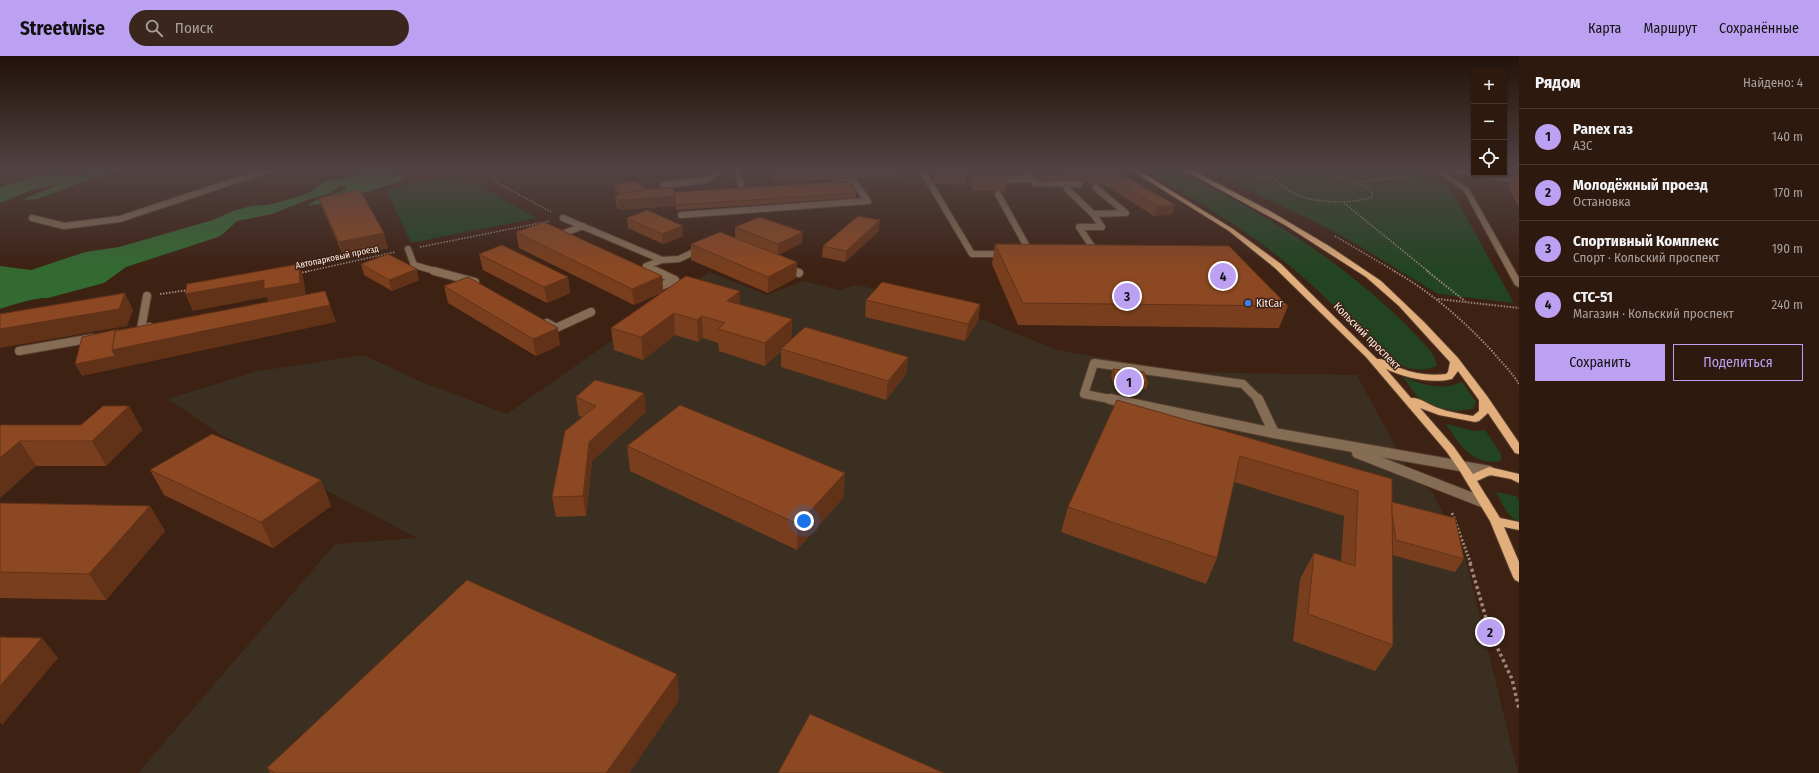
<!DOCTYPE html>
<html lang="ru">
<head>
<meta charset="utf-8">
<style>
  :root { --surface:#2e190e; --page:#3a261c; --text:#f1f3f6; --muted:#a7a09e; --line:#49382e; --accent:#bca0f2 }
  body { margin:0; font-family:"Fira Sans Condensed",sans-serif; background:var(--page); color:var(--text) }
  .controls { position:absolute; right:12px; top:12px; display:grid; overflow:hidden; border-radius:0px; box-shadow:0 1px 3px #0004 }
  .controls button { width:36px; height:36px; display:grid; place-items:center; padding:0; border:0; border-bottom:1px solid var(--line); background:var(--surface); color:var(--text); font:20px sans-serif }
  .you { position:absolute; left:804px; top:465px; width:14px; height:14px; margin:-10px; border:3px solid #fff; border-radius:50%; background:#1a73e8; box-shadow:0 0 0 6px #1a73e833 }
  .badge { display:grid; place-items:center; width:26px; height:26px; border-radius:50%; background:var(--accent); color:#111; font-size:13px; font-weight:700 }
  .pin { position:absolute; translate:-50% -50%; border:2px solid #fff; box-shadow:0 1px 4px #0006 }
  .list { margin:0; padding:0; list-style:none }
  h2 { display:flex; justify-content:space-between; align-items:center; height:52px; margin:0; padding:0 16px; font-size:17px }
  h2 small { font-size:13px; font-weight:400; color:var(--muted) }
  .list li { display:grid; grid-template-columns:26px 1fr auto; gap:12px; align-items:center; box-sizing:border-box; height:56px; padding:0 16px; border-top:1px solid var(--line) }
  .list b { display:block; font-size:15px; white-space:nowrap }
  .list p { margin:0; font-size:13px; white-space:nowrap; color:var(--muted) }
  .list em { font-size:13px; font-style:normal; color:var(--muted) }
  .actions { display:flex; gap:8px; padding:12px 16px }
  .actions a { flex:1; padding:9px 0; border:1px solid var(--accent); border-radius:0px; text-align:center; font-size:14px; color:var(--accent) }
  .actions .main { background:var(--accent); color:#111 }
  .icon { flex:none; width:22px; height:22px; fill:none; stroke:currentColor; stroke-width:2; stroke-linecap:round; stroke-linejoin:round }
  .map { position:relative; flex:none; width:1519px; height:717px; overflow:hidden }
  header { display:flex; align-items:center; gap:24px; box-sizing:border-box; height:56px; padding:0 20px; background:var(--accent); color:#111 }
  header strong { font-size:19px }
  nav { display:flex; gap:22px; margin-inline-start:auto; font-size:14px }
  .search { width:280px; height:36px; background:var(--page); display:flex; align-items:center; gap:10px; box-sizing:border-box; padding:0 14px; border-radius:22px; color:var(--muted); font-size:15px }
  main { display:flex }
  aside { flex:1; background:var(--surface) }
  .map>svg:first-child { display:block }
  .industrial { fill:#3a2f20 }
  .green { fill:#224421 }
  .forest { fill:#336a31 }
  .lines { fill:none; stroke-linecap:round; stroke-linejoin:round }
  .lane-far2-casing { stroke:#583e31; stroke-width:8 }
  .lane-far1-casing { stroke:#583e31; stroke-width:10 }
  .lane-casing { stroke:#583e31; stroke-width:12 }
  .street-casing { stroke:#583e31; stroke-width:2 }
  .primary-casing { stroke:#583e31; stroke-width:2 }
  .path-far3 { stroke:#9c867b; stroke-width:1.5; stroke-dasharray:1.5 1.5; stroke-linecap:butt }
  .path-far2 { stroke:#9c867b; stroke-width:2; stroke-dasharray:1.5 1.5; stroke-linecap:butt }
  .path-far1 { stroke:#9c867b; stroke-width:3; stroke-dasharray:2 2; stroke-linecap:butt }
  .path { stroke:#9c867b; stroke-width:3.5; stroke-dasharray:3 3; stroke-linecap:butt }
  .lane-far2 { stroke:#856d55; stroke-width:6 }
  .lane-far1 { stroke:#856d55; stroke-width:8 }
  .lane { stroke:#856d55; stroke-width:10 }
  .street { fill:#856d55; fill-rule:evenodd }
  .primary { fill:#e2af7c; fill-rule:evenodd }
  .wall { fill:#783e1d }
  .shaded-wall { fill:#623218 }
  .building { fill:#8c4822; stroke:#623218 }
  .shop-dot { fill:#3f7fe0; stroke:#3d2113; stroke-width:1.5 }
  .labels { text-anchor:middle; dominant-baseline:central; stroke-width:3; stroke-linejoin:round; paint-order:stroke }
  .far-street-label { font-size:9px; fill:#feeee7; stroke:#3d2113 }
  .poi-label { font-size:11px; fill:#feeee7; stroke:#3d2113; text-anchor:start }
  .street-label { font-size:11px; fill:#feeee7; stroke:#3d2113 }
</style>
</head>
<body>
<header>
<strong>Streetwise</strong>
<div class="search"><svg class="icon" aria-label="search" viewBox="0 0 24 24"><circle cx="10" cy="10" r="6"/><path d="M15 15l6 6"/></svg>Поиск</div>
<nav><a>Карта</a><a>Маршрут</a><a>Сохранённые</a></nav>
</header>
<main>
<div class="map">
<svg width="1519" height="717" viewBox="0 0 1519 717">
  <rect width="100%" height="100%" fill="#3d2113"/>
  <polygon class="industrial" points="709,216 767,239 803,225 839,234 856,229 972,252 976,261 1057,294 1186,316 1357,319 1411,419 1433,437 1466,504 1518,717 138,717 335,488 417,482 221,379 168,343 258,315 364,299 419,325 507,358"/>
  <g class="green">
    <path d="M1144,114C1154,114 1165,112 1175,114C1184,116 1194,123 1202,127C1279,166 1353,214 1413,276C1421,285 1436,297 1437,310C1422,317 1406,313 1392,305C1354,272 1320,233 1280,202C1238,168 1191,142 1144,114Z"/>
    <polygon points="1209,114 1422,114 1450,132 1514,247 1438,238 1356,188 1321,169"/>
    <polygon points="458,119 537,162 411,187 386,133"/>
    <path d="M1403,321C1423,329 1441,335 1462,326L1476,346L1473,353L1456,355L1437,351L1419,343Z"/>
    <path d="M1446,368L1474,375L1485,374L1501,398V405C1472,410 1460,389 1446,368Z"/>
    <path d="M1496,436L1516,440L1519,445V465C1508,463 1501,445 1496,436Z"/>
  </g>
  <g class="forest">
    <path d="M92,114H120L97,121L37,143L25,144L26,142L60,128C38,130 20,139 0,147V131L43,118L58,117L71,120Z"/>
    <path d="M368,114H392L397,118L408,119L402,125L336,145L307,150L316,144L345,134L347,131L340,130L326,139L310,143L272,158L237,165L224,177L218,181L126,211L104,227L48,242C37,241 11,249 0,253V210L31,214L85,196L119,191L213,164L233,155L251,150L268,149L301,140L312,135L316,130L328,125L343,123Z"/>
  </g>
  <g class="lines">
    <g class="lane-far2-casing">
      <g id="lane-far2">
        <polyline points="737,114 742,132"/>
        <polyline points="922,114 972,198 1005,198"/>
        <polyline points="1025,114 1035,127 1079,128"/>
        <polyline points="993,124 1032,123"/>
        <polyline points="664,129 705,124 722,114"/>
        <polyline points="1096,132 1126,157 1093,158 1102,171 1079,171 1097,198"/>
        <polyline points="1067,133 1093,158"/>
        <polyline points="998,138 1031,198"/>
        <polyline points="681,159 868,145 853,125 836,126"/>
        <polyline points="32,162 64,170 120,163 267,114"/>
        <polyline points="563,162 662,204 646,210 658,216"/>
        <polyline points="558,181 557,180 583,170"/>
        <polyline points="408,193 414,209 438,216"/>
        <polyline points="662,204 679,203 702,192"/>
        <polyline points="785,211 796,216"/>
      </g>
    </g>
    <g class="lane-far1-casing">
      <g id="lane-far1">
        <polyline points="434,215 475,226"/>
        <polyline points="793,215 799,217"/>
        <polyline points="651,225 661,230 675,224 656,215"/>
        <polyline points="147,240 141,273 150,271"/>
        <polyline points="547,267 556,272 591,256"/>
        <polyline points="19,295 93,282"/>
        <polyline points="1115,344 1084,338 1094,307 1243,328 1259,344"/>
      </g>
    </g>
    <g class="lane-casing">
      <g id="lane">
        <polyline points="1110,343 1274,377"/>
        <polyline points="1258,343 1274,377"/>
        <polyline points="1274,377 1489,415"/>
        <polyline points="1357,397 1485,447"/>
      </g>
    </g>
    <g class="street-casing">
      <g id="street">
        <polygon points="1434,114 1441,114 1469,133 1519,222 1519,231 1515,229 1464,135"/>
        <polygon points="1444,114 1459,114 1519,123 1519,127 1447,116"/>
      </g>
    </g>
    <g class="primary-casing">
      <path id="primary" d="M1131,114H1138L1233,173L1281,208L1377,303C1385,302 1393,309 1400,312C1415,318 1430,320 1446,318L1448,316L1450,306L1399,250L1366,221L1285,169L1184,114H1192L1270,155L1329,190L1381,225L1424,266L1458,302L1487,340L1519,387V398L1515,397L1488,357L1479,365L1475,366L1439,359L1420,352L1454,391L1473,418L1489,411L1519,418V427L1511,423L1490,419L1477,425L1500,462L1519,466V474L1504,471L1519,506V526L1515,524L1513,521L1490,465L1458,412L1446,395L1366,301L1275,212L1229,175ZM1386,313C1406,322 1431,328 1452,323L1458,315L1479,344V355L1473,360C1461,358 1449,356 1438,352C1429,349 1420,341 1411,342Z"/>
    </g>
    <g class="path-far3">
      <polyline points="491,114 491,119 498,127 551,156"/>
      <polyline points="1224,114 1276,123"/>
      <path d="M1301,116C1328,118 1348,120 1372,135V141C1346,150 1293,148 1276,123L1282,118Z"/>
      <polyline points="1358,126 1426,118"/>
      <polyline points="1344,147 1429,216"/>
      <polyline points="1335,180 1396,216"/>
      <polyline points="420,191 550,165"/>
      <polyline points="305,216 395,196"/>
    </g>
    <g class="path-far2">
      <path d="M1394,215C1431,236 1463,264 1492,295C1501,306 1511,315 1519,328"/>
      <polyline points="1427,215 1465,245"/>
      <polyline points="299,217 310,215"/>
      <polyline points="160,238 189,234"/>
      <polyline points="1438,243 1519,252"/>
    </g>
    <polyline class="path-far1" points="1452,457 1471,508"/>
    <polyline class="path" points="1470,507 1490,576 1512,623 1519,653"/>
    <use href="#lane-far2" class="lane-far2"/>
    <use href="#lane-far1" class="lane-far1"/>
    <use href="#lane" class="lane"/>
    <use href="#street" class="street"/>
    <use href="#primary" class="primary"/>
  </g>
  <g class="wall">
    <polygon points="770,114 899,114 899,122 773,125"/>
    <polygon points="933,114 1021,114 966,116 967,120 966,129 934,128 933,121"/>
    <polygon points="1031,114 1115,114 1175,149 1172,158 1154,160 1105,129 1091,129 1088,126 1081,126 1078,124 1078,125 1041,126"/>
    <polygon points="1513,114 1519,114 1519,151 1508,132 1515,118"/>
    <polygon points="972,119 1007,126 1005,135 973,135 970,129"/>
    <polygon points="614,129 645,133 674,136 856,137 856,142 676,154 675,150 619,154 616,149 615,139 619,138 614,134"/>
    <polygon points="319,142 388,192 344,201 324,156"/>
    <polygon points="627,162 683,180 663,188 628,172"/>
    <polygon points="735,171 802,187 778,199 735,182"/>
    <polygon points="879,175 845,206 822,201 823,190"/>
    <polygon points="516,176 662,220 663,236 634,249 519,192"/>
    <polygon points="691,188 797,206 796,222 768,237 691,204"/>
    <polygon points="995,188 1288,250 1279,272 1018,269 992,208"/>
    <polygon points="479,198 568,221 570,237 547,247 483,214"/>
    <polygon points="361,208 419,224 392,235 364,219"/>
    <polygon points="686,220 740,248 792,263 791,283 908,301 906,318 886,344 781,311 781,295 765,310 719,295 718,287 703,282 698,286 675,279 643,304 614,294 611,272"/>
    <polygon points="444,230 560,289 536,300 448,247"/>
    <polygon points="866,244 980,248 978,265 965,285 865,261"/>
    <polygon points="1113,313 1148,327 1146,333 1114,330 1111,320"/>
    <polygon points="644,337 646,356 592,405 586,460 556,461 552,441 582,361 579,360 576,341"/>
    <polygon points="1117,344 1392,446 1464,503 1455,516 1392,499 1393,589 1375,615 1293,585 1300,523 1314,497 1341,505 1344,460 1234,426 1217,502 1206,528 1061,476 1068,451"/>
    <polygon points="129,350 142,374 106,410 36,410 0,369 81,369"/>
    <polygon points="627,390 845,417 843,442 797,494 630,415"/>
    <polygon points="150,414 321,424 331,450 273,492 164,439"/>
    <polygon points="0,447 150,450 165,475 106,544 0,542"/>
    <polygon points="677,618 679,644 629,717 270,717 267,712"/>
  </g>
  <g class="shaded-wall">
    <polygon points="675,140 675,150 619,154 618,144"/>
    <polygon points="1175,149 1172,158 1154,160 1157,150"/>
    <polygon points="880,164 879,175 845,206 846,195"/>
    <polygon points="683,170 683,180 663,188 662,178"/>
    <polygon points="803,176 802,187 778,199 778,188"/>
    <polygon points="384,177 388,192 344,201 339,186"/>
    <polygon points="797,206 796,222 768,237 768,221"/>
    <polygon points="299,208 304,224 306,243 270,250 267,241 193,255 185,238"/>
    <polygon points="417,213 419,224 392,235 389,224"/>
    <polygon points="662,220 663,236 634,249 632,233"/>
    <polygon points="568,221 570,237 547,247 544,231"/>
    <polygon points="740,235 740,257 727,245"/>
    <polygon points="125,237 133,254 127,270 0,292 0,272"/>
    <polygon points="980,248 978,265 965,285 968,268"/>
    <polygon points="330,249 336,266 82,320 75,308 112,294"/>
    <polygon points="674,257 675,279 643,304 641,281"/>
    <polygon points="702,260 703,282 698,286 697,264"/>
    <polygon points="792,263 791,286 781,293 781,295 765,310 765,287"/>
    <polygon points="558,272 560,289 536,300 533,283"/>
    <polygon points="908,301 906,318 886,344 888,325"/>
    <polygon points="644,337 646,356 592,405 586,460 583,440 589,386"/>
    <polygon points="129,350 142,374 106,410 92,385"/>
    <polygon points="20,385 36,410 0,442 0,402"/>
    <polygon points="845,417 843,442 797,494 798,468"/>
    <polygon points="321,424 331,450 273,492 261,466"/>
    <polygon points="150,450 165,475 106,544 89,518"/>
    <polygon points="42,582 58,602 2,669 0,666 0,630"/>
    <polygon points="677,618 679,644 629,717 606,717"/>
  </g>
  <g class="building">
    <polygon points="934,114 965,114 967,120 936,119"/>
    <polygon points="1041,114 1078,114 1080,116 1043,117"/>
    <polygon points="1080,114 1115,114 1175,149 1157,150 1107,119 1094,120 1090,117 1083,117"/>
    <polygon points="972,119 1004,120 1007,126 974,125"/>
    <polygon points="636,125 645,133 623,138 614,129"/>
    <polygon points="848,125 856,137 676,149 674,136"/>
    <polygon points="673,131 675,140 618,144 615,139 649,133"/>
    <polygon points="360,134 384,177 339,186 319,142"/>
    <polygon points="647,154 683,170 662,178 627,162"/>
    <polygon points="858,160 880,164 846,195 823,190"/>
    <polygon points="760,161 803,176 778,188 735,171"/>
    <polygon points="544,166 662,220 632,233 516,176"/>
    <polygon points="720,176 797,206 768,221 691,188"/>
    <polygon points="995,188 1229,190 1288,250 1023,247"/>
    <polygon points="502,189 568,221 544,231 479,198"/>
    <polygon points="388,198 417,213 389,224 361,208"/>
    <polygon points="299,208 300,227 264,233 264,224 185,238 187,228"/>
    <polygon points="686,220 740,235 727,245 792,263 765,287 718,273 725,267 702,260 697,264 674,257 641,281 611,272"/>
    <polygon points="468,221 558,272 533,283 444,230"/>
    <polygon points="882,226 980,248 968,268 866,244"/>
    <polygon points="325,235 330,249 112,294 115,275"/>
    <polygon points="125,237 119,253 0,273 0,258"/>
    <polygon points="805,271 908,301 888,325 781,293"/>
    <polygon points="119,273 119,274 115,275 112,294 115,300 75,308 82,281"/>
    <polygon points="1113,313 1144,316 1148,327 1116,324"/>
    <polygon points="595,324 644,337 589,386 583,440 552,441 565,375 596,350 576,341"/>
    <polygon points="1117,344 1392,423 1393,589 1308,558 1314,497 1355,510 1358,435 1240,400 1217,502 1068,451"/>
    <polygon points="680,349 845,417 798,468 627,390"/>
    <polygon points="103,350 129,350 92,385 20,385 0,402 0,369 81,369"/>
    <polygon points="212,378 321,424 261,466 150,414"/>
    <polygon points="1392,446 1455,462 1464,503 1396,484 1392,458"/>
    <polygon points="0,447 150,450 89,518 0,516"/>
    <polygon points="467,524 677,618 606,717 275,717 267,712"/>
    <polygon points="0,581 42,582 0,630"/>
    <polygon points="810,658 944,717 778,717"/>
  </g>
  <linearGradient id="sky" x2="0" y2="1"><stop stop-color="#22120a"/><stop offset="0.53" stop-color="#514344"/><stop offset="1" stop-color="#514344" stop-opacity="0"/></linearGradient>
  <rect width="1519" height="214" fill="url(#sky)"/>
  <circle class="shop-dot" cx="1248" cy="247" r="4"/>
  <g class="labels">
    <g class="far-street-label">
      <text transform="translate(337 201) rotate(-12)">Автопарковый проезд</text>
    </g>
    <g class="poi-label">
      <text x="1256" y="247">KitCar</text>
    </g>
    <g class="street-label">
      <text transform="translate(1367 280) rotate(45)">Кольский проспект</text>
    </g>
  </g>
</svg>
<div class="controls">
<button>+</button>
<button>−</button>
<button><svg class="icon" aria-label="locate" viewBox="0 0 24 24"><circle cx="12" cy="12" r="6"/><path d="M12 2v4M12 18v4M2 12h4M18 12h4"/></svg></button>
</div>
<div class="you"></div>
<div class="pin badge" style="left:1129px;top:326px">1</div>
<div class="pin badge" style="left:1490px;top:576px">2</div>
<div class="pin badge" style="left:1127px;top:240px">3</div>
<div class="pin badge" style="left:1223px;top:220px">4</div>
</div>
<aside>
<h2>Рядом<small>Найдено: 4</small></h2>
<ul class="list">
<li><span class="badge">1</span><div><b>Panex газ</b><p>АЗС</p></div><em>140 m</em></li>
<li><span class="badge">2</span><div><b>Молодёжный проезд</b><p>Остановка</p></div><em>170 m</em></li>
<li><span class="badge">3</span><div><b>Спортивный Комплекс</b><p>Спорт · Кольский проспект</p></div><em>190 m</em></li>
<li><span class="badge">4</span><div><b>СТС-51</b><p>Магазин · Кольский проспект</p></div><em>240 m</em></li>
</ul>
<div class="actions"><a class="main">Сохранить</a><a>Поделиться</a></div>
</aside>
</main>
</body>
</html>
